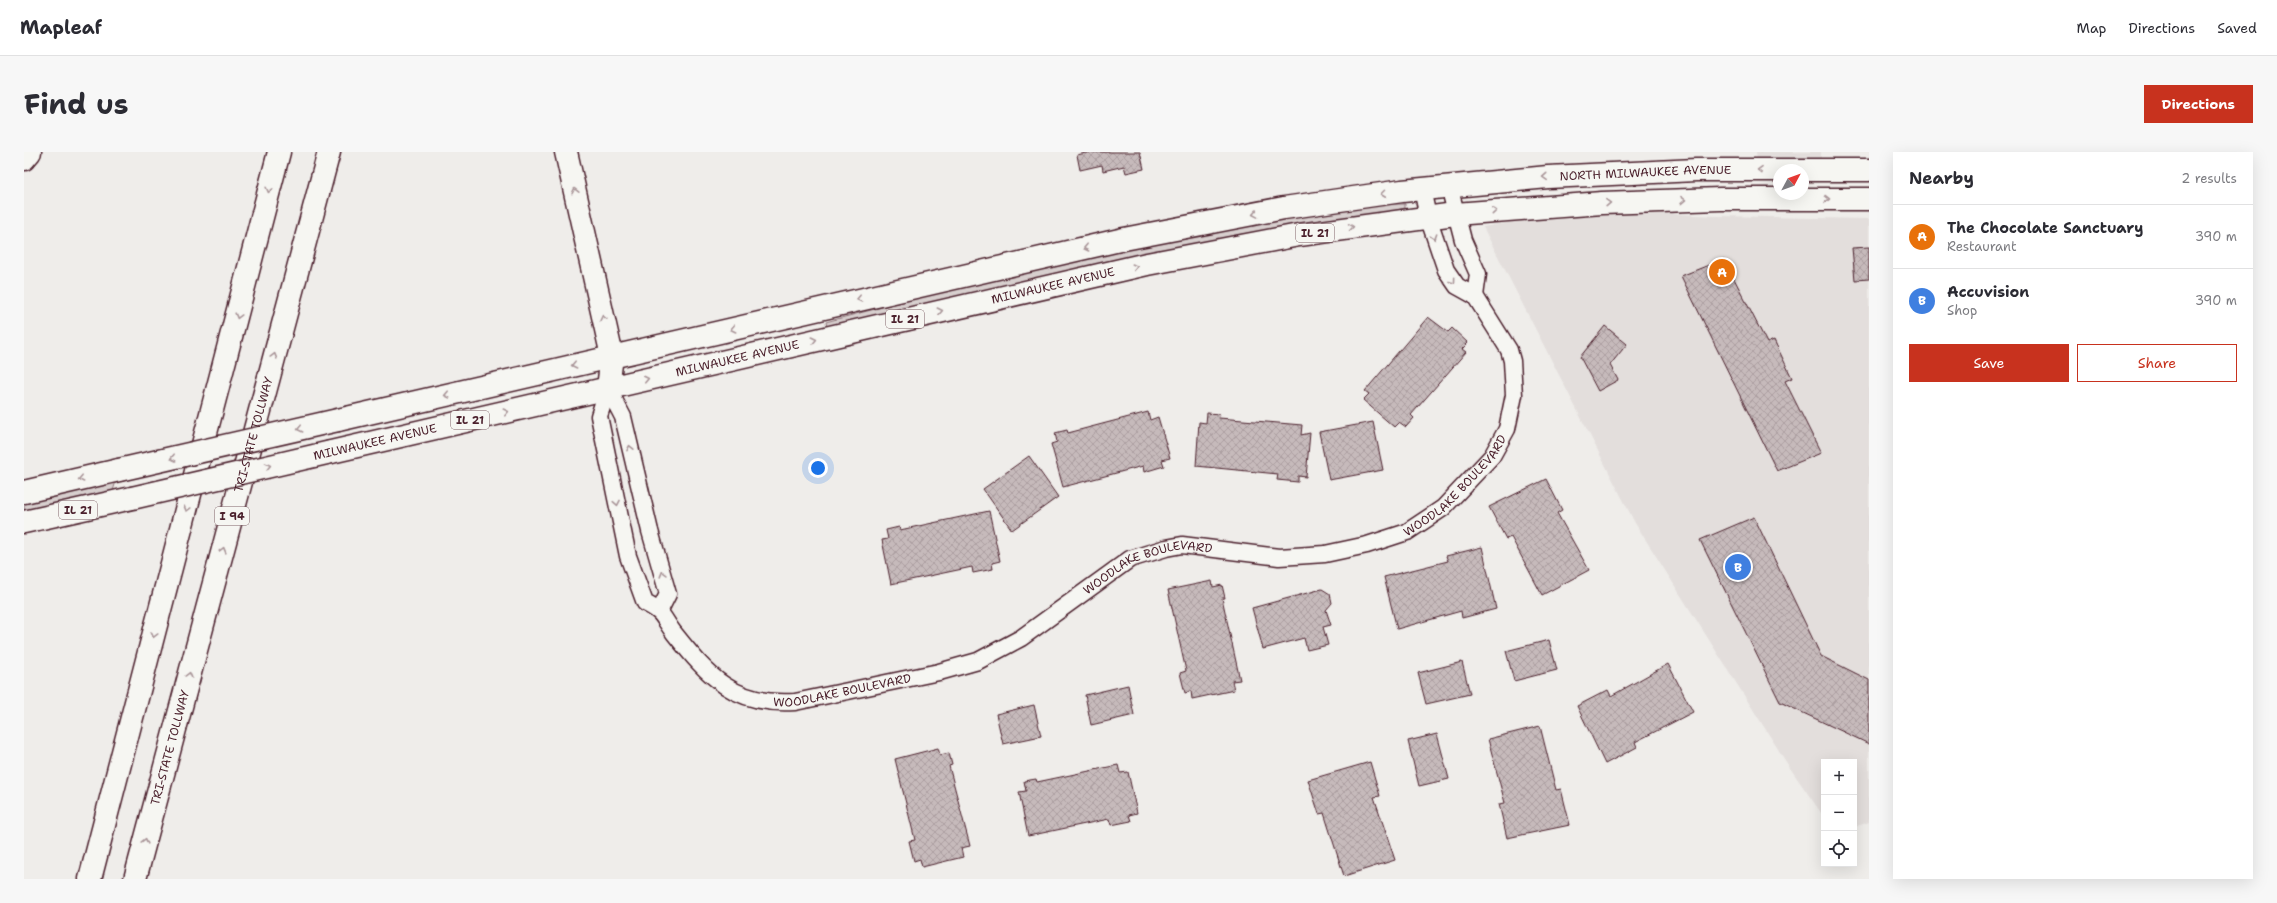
<!DOCTYPE html>
<html lang="en">
<head>
<meta charset="utf-8">
<style>
  :root { --surface:#fff; --page:#f7f7f7; --text:#2b2b33; --muted:#7c7c81; --line:#e1e1e2; --accent:#c8321e }
  body { margin:0; font-family:"Shantell Sans",sans-serif; background:var(--page); color:var(--text) }
  .controls { position:absolute; right:12px; bottom:12px; display:grid; overflow:hidden; border-radius:0px; box-shadow:0 4px 16px #0002 }
  .controls button { width:36px; height:36px; display:grid; place-items:center; padding:0; border:0; border-bottom:1px solid var(--line); background:var(--surface); color:var(--text); font:20px sans-serif }
  .compass { position:absolute; left:1749px; top:12px; width:36px; height:36px; border-radius:50%; background:var(--surface); box-shadow:0 4px 16px #0002; rotate:49deg }
  .you { position:absolute; left:794px; top:316px; width:14px; height:14px; margin:-10px; border:3px solid #fff; border-radius:50%; background:#1a73e8; box-shadow:0 0 0 6px #1a73e833 }
  .badge { display:grid; place-items:center; width:26px; height:26px; border-radius:50%; background:var(--accent); color:#fff; font-size:13px; font-weight:700 }
  .pin { position:absolute; translate:-50% -50%; border:2px solid #fff; box-shadow:0 1px 4px #0006 }
  .list { margin:0; padding:0; list-style:none }
  h2 { display:flex; justify-content:space-between; align-items:center; height:52px; margin:0; padding:0 16px; font-size:17px }
  h2 small { font-size:13px; font-weight:400; color:var(--muted) }
  .list li { display:grid; grid-template-columns:26px 1fr auto; gap:12px; align-items:center; box-sizing:border-box; height:64px; padding:0 16px; border-top:1px solid var(--line) }
  .list b { display:block; font-size:15px; white-space:nowrap }
  .list p { margin:0; font-size:13px; white-space:nowrap; color:var(--muted) }
  .list em { font-size:13px; font-style:normal; color:var(--muted) }
  .actions { display:flex; gap:8px; padding:12px 16px }
  .actions a { flex:1; padding:9px 0; border:1px solid var(--accent); border-radius:0px; text-align:center; font-size:14px; color:var(--accent) }
  .actions .main { background:var(--accent); color:#fff }
  .icon { flex:none; width:22px; height:22px; fill:none; stroke:currentColor; stroke-width:2; stroke-linecap:round; stroke-linejoin:round }
  .map { position:relative; flex:none; width:1845px; height:727px; overflow:hidden; border-radius:0px }
  header { display:flex; align-items:center; gap:24px; box-sizing:border-box; height:56px; padding:0 20px; background:var(--surface); border-bottom:1px solid var(--line) }
  header strong { font-size:19px }
  nav { display:flex; gap:22px; margin-inline-start:auto; font-size:14px }
  .intro { display:flex; align-items:center; justify-content:space-between; box-sizing:border-box; height:96px; padding:0 24px }
  h1 { margin:0; font-size:28px }
  .button { padding:10px 18px; border-radius:0px; background:var(--accent); color:#fff; font-size:14px; font-weight:700 }
  main { display:flex; gap:24px; padding:0 24px }
  aside { flex:1; background:var(--surface); border-radius:0px; box-shadow:0 4px 16px #0002 }
  .map>svg:first-child { display:block }
  .built { fill:#e3dedc }
  .green { fill:#d7cfce; stroke:#90777c }
  .building { fill:url(#building-cross-hatch); stroke:#4a1f2b }
  .lines { fill:none; stroke-linecap:round; stroke-linejoin:round }
  .minor-casing { stroke:#4a1f2b; stroke-width:19 }
  .primary-casing { stroke:#4a1f2b; stroke-width:25 }
  .motorway-casing { stroke:#4a1f2b; stroke-width:25 }
  .minor { stroke:#f6f6f2; stroke-width:16 }
  .primary { stroke:#f6f6f2; stroke-width:22 }
  .motorway { stroke:#f6f6f2; stroke-width:22 }
  .primary-bridge-casing { stroke:#4a1f2b; stroke-width:25; stroke-linecap:butt }
  .primary-bridge { stroke:#f6f6f2; stroke-width:22 }
  .oneway { stroke:#a99598 }
  .labels { text-anchor:middle; dominant-baseline:central; stroke-width:4; stroke-linejoin:round; paint-order:stroke }
  .shield { fill:#f6f6f2; stroke:#7e6067; stroke-width:1 }
  .shield-label { font-size:11px; font-weight:bold; fill:#4a1f2b }
  .street-label { font-size:12px; fill:#4a1f2b; stroke:#f6f6f2 }
</style>
</head>
<body>
<header>
<strong>Mapleaf</strong>
<nav><a>Map</a><a>Directions</a><a>Saved</a></nav>
</header>
<div class="intro"><h1>Find us</h1><a class="button">Directions</a></div>
<main>
<div class="map">
<svg width="1845" height="727" viewBox="0 0 1845 727">
  <defs>
    <pattern id="building-cross-hatch" width="8" height="8" patternUnits="userSpaceOnUse"><rect width="8" height="8" fill="#c6babb"/><path d="M0 0l8 8M0 8l8-8" fill="none" stroke="#ac9fa1"/></pattern>
  </defs>
  <rect width="100%" height="100%" fill="#efedea"/>
  <filter id="ink" filterUnits="userSpaceOnUse"><feTurbulence type="fractalNoise" baseFrequency=".025" numOctaves="2"/><feDisplacementMap in="SourceGraphic" scale="8" xChannelSelector="R" yChannelSelector="G"/><feConvolveMatrix kernelMatrix="1 2 1 2 8 2 1 2 1" color-interpolation-filters="sRGB"/></filter>
  <g filter="url(#ink)">
    <g class="built">
      <polygon points="1732,0 1797,0 1797,8 1733,9"/>
      <polygon points="1622,60 1691,64 1845,67 1845,670 1830,675 1830,610 1800,610 1800,665 1766,616 1611,371 1459,75 1501,67"/>
    </g>
    <g class="green">
      <path d="M1364,52H1381V56L1364,60L1218,82L1123,101L803,175L802,170C987,120 1174,77 1364,52Z"/>
      <polygon points="92,329 89,339 0,359 0,350"/>
    </g>
    <g class="building">
      <polygon points="1066,0 1116,0 1120,17 1102,21 1100,14 1079,19 1078,13 1056,18 1053,3"/>
      <polygon points="1845,95 1845,127 1831,128 1828,96"/>
      <polygon points="1700,107 1743,191 1750,188 1768,226 1761,229 1797,301 1753,319 1657,124"/>
      <polygon points="1404,165 1424,180 1428,176 1444,191 1438,197 1442,200 1387,263 1390,266 1382,275 1375,270 1370,275 1339,248 1345,242 1341,239"/>
      <polygon points="1581,174 1603,192 1586,213 1594,228 1574,239 1556,205"/>
      <polygon points="1124,260 1126,268 1134,265 1146,306 1138,308 1140,314 1120,320 1119,314 1039,335 1027,292 1033,290 1031,281 1043,278 1044,281"/>
      <polygon points="1183,261 1196,262 1195,266 1278,273 1277,283 1286,281 1282,325 1274,324 1274,330 1253,328 1254,322 1172,314 1175,270 1182,271"/>
      <polygon points="1349,270 1359,318 1305,328 1295,280"/>
      <polygon points="1005,304 1034,345 988,378 959,337"/>
      <polygon points="1522,327 1538,358 1533,361 1565,418 1518,443 1487,385 1482,387 1465,355"/>
      <polygon points="965,359 976,409 968,411 969,417 949,421 948,415 867,432 858,388 864,387 862,378 875,375 876,378"/>
      <polygon points="1730,365 1797,504 1845,528 1845,592 1756,550 1676,388"/>
      <polygon points="1458,395 1472,457 1438,466 1437,459 1373,477 1360,425 1424,409 1422,404"/>
      <polygon points="1188,429 1189,435 1198,433 1201,446 1198,446 1216,528 1208,529 1210,538 1168,547 1167,539 1161,541 1156,521 1162,519 1144,438"/>
      <polygon points="1298,437 1306,442 1308,451 1302,458 1307,473 1299,475 1304,493 1283,498 1280,486 1239,497 1228,456"/>
      <polygon points="1525,488 1533,518 1490,529 1482,499"/>
      <polygon points="1438,510 1446,542 1402,552 1394,521"/>
      <polygon points="1644,512 1669,560 1611,590 1613,595 1581,612 1553,554 1584,538 1587,544"/>
      <polygon points="1104,533 1110,563 1067,573 1061,543"/>
      <polygon points="1010,553 1017,584 979,592 972,562"/>
      <polygon points="1516,574 1532,638 1537,637 1546,673 1483,686 1475,652 1481,651 1464,587"/>
      <polygon points="1413,582 1425,627 1395,634 1384,589"/>
      <polygon points="914,596 916,603 925,601 928,613 925,614 946,694 937,696 939,705 898,715 896,707 890,709 885,689 891,688 871,607"/>
      <polygon points="1346,610 1356,644 1350,645 1371,708 1320,724 1300,661 1295,662 1284,628"/>
      <polygon points="1094,613 1096,621 1104,620 1113,661 1105,663 1107,669 1087,673 1085,667 1004,684 995,640 1002,639 1000,629 1012,627 1013,630"/>
    </g>
    <g class="lines">
      <g class="minor-casing">
        <g id="minor">
          <polyline points="1425,34 1439,88 1454,122 1451,144"/>
          <path id="s1" d="M584,236L575,264L604,404L621,451C641,461 638,465 650,481C685,525 710,554 771,550L915,520L954,509L997,486L1106,407L1142,396L1158,393L1255,405L1301,402L1343,393L1383,380L1419,356L1468,304L1483,277L1490,243L1488,209L1485,198L1451,144L1433,134L1422,118L1404,65L1398,37"/>
          <polyline points="584,236 599,265 626,379 644,442 636,458"/>
        </g>
      </g>
      <g class="primary-casing">
        <g id="primary">
          <path id="s2" d="M314,268L1100,87L1260,56L1378,39L1524,25L1672,18H1845"/>
          <path id="s3" d="M307,300L1123,112L1275,83L1431,62L1578,51L1696,47H1845"/>
          <polyline points="0,340 95,318"/>
          <polyline points="0,370 108,346"/>
        </g>
      </g>
      <g class="motorway-casing">
        <g id="motorway">
          <polyline points="542,0 588,204 584,236"/>
          <polyline points="0,7 6,0"/>
          <polyline points="66,727 255,0"/>
          <path id="s4" d="M111,727L305,0"/>
        </g>
      </g>
      <use href="#minor" class="minor"/>
      <use href="#primary" class="primary"/>
      <use href="#motorway" class="motorway"/>
      <g class="primary-bridge-casing">
        <g id="primary-bridge">
          <polyline points="95,318 314,268"/>
          <polyline points="108,346 307,300"/>
        </g>
      </g>
      <use href="#primary-bridge" class="primary-bridge"/>
    </g>
    <defs><path id="oneway-chevron" d="M-2-3.5L2.5 0L-2 3.5" fill="none" stroke-width="1.6" stroke-linecap="round" stroke-linejoin="round"/></defs>
    <g class="oneway">
      <use href="#oneway-chevron" transform="translate(1736 18) rotate(-179)"/>
      <use href="#oneway-chevron" transform="translate(1521 25) rotate(176)"/>
      <use href="#oneway-chevron" transform="translate(245 38) rotate(104)"/>
      <use href="#oneway-chevron" transform="translate(551 39) rotate(-103)"/>
      <use href="#oneway-chevron" transform="translate(1359 42) rotate(173)"/>
      <use href="#oneway-chevron" transform="translate(1803 47)"/>
      <use href="#oneway-chevron" transform="translate(1659 48) rotate(-1)"/>
      <use href="#oneway-chevron" transform="translate(1584 51) rotate(-2)"/>
      <use href="#oneway-chevron" transform="translate(1470 59) rotate(-5)"/>
      <use href="#oneway-chevron" transform="translate(1231 62) rotate(170)"/>
      <use href="#oneway-chevron" transform="translate(1327 75) rotate(-8)"/>
      <use href="#oneway-chevron" transform="translate(1410 85) rotate(72)"/>
      <use href="#oneway-chevron" transform="translate(1062 96) rotate(167)"/>
      <use href="#oneway-chevron" transform="translate(1111 115) rotate(-13)"/>
      <use href="#oneway-chevron" transform="translate(1429 129) rotate(54)"/>
      <use href="#oneway-chevron" transform="translate(835 147) rotate(167)"/>
      <use href="#oneway-chevron" transform="translate(916 159) rotate(-13)"/>
      <use href="#oneway-chevron" transform="translate(214 164) rotate(105)"/>
      <use href="#oneway-chevron" transform="translate(579 166) rotate(-103)"/>
      <use href="#oneway-chevron" transform="translate(709 177) rotate(167)"/>
      <use href="#oneway-chevron" transform="translate(790 188) rotate(-13)"/>
      <use href="#oneway-chevron" transform="translate(250 204) rotate(-75)"/>
      <use href="#oneway-chevron" transform="translate(550 213) rotate(167)"/>
      <use href="#oneway-chevron" transform="translate(622 227) rotate(-13)"/>
      <use href="#oneway-chevron" transform="translate(423 243) rotate(167)"/>
      <use href="#oneway-chevron" transform="translate(482 260) rotate(-13)"/>
      <use href="#oneway-chevron" transform="translate(276 277) rotate(167)"/>
      <use href="#oneway-chevron" transform="translate(606 296) rotate(-102)"/>
      <use href="#oneway-chevron" transform="translate(149 306) rotate(167)"/>
      <use href="#oneway-chevron" transform="translate(244 314) rotate(-13)"/>
      <use href="#oneway-chevron" transform="translate(57 327) rotate(167)"/>
      <use href="#oneway-chevron" transform="translate(593 351) rotate(79)"/>
      <use href="#oneway-chevron" transform="translate(163 357) rotate(105)"/>
      <use href="#oneway-chevron" transform="translate(199 398) rotate(-75)"/>
      <use href="#oneway-chevron" transform="translate(639 422) rotate(-106)"/>
      <use href="#oneway-chevron" transform="translate(130 483) rotate(105)"/>
      <use href="#oneway-chevron" transform="translate(165 523) rotate(-75)"/>
      <use href="#oneway-chevron" transform="translate(121 689) rotate(-75)"/>
    </g>
  </g>
  <g class="labels">
    <g class="shield">
      <rect x="1272" y="72" width="38" height="18" rx="3"/>
      <rect x="862" y="158" width="38" height="18" rx="3"/>
      <rect x="427" y="259" width="38" height="18" rx="3"/>
      <rect x="35" y="349" width="38" height="18" rx="3"/>
      <rect x="191" y="355" width="34" height="18" rx="3"/>
    </g>
    <g class="shield-label">
      <text x="1291" y="81">IL 21</text>
      <text x="881" y="167">IL 21</text>
      <text x="446" y="268">IL 21</text>
      <text x="54" y="358">IL 21</text>
      <text x="208" y="364">I 94</text>
    </g>
    <g class="street-label">
      <text stroke="none"><textPath href="#s2" startOffset="1333">NORTH MILWAUKEE AVENUE</textPath></text>
      <text stroke="none"><textPath href="#s3" startOffset="741">MILWAUKEE AVENUE</textPath></text>
      <text stroke="none"><textPath href="#s3" startOffset="417">MILWAUKEE AVENUE</textPath></text>
      <text stroke="none"><textPath href="#s4" startOffset="460">TRI-STATE TOLLWAY</textPath></text>
      <text transform="translate(351 290) rotate(-13)">MILWAUKEE AVENUE</text>
      <text stroke="none"><textPath href="#s1" startOffset="1133">WOODLAKE BOULEVARD</textPath></text>
      <text stroke="none"><textPath href="#s1" startOffset="797">WOODLAKE BOULEVARD</textPath></text>
      <text stroke="none"><textPath href="#s1" startOffset="460">WOODLAKE BOULEVARD</textPath></text>
      <text stroke="none"><textPath href="#s4" startOffset="136">TRI-STATE TOLLWAY</textPath></text>
    </g>
  </g>
</svg>
<div class="controls">
<button>+</button>
<button>−</button>
<button><svg class="icon" aria-label="locate" viewBox="0 0 24 24"><circle cx="12" cy="12" r="6"/><path d="M12 2v4M12 18v4M2 12h4M18 12h4"/></svg></button>
</div>
<svg class="compass" viewBox="-18 -18 36 36"><path d="M0-13l5 13h-10z" fill="#e53935"/><path d="M0 13l5-13h-10z" fill="#7c7c81"/></svg>
<div class="you"></div>
<div class="pin badge" style="left:1698px;top:120px;background:#e8710a">A</div>
<div class="pin badge" style="left:1714px;top:415px;background:#3f7fe0">B</div>
</div>
<aside>
<h2>Nearby<small>2 results</small></h2>
<ul class="list">
<li><span class="badge" style="background:#e8710a">A</span><div><b>The Chocolate Sanctuary</b><p>Restaurant</p></div><em>390 m</em></li>
<li><span class="badge" style="background:#3f7fe0">B</span><div><b>Accuvision</b><p>Shop</p></div><em>390 m</em></li>
</ul>
<div class="actions"><a class="main">Save</a><a>Share</a></div>
</aside>
</main>
</body>
</html>
